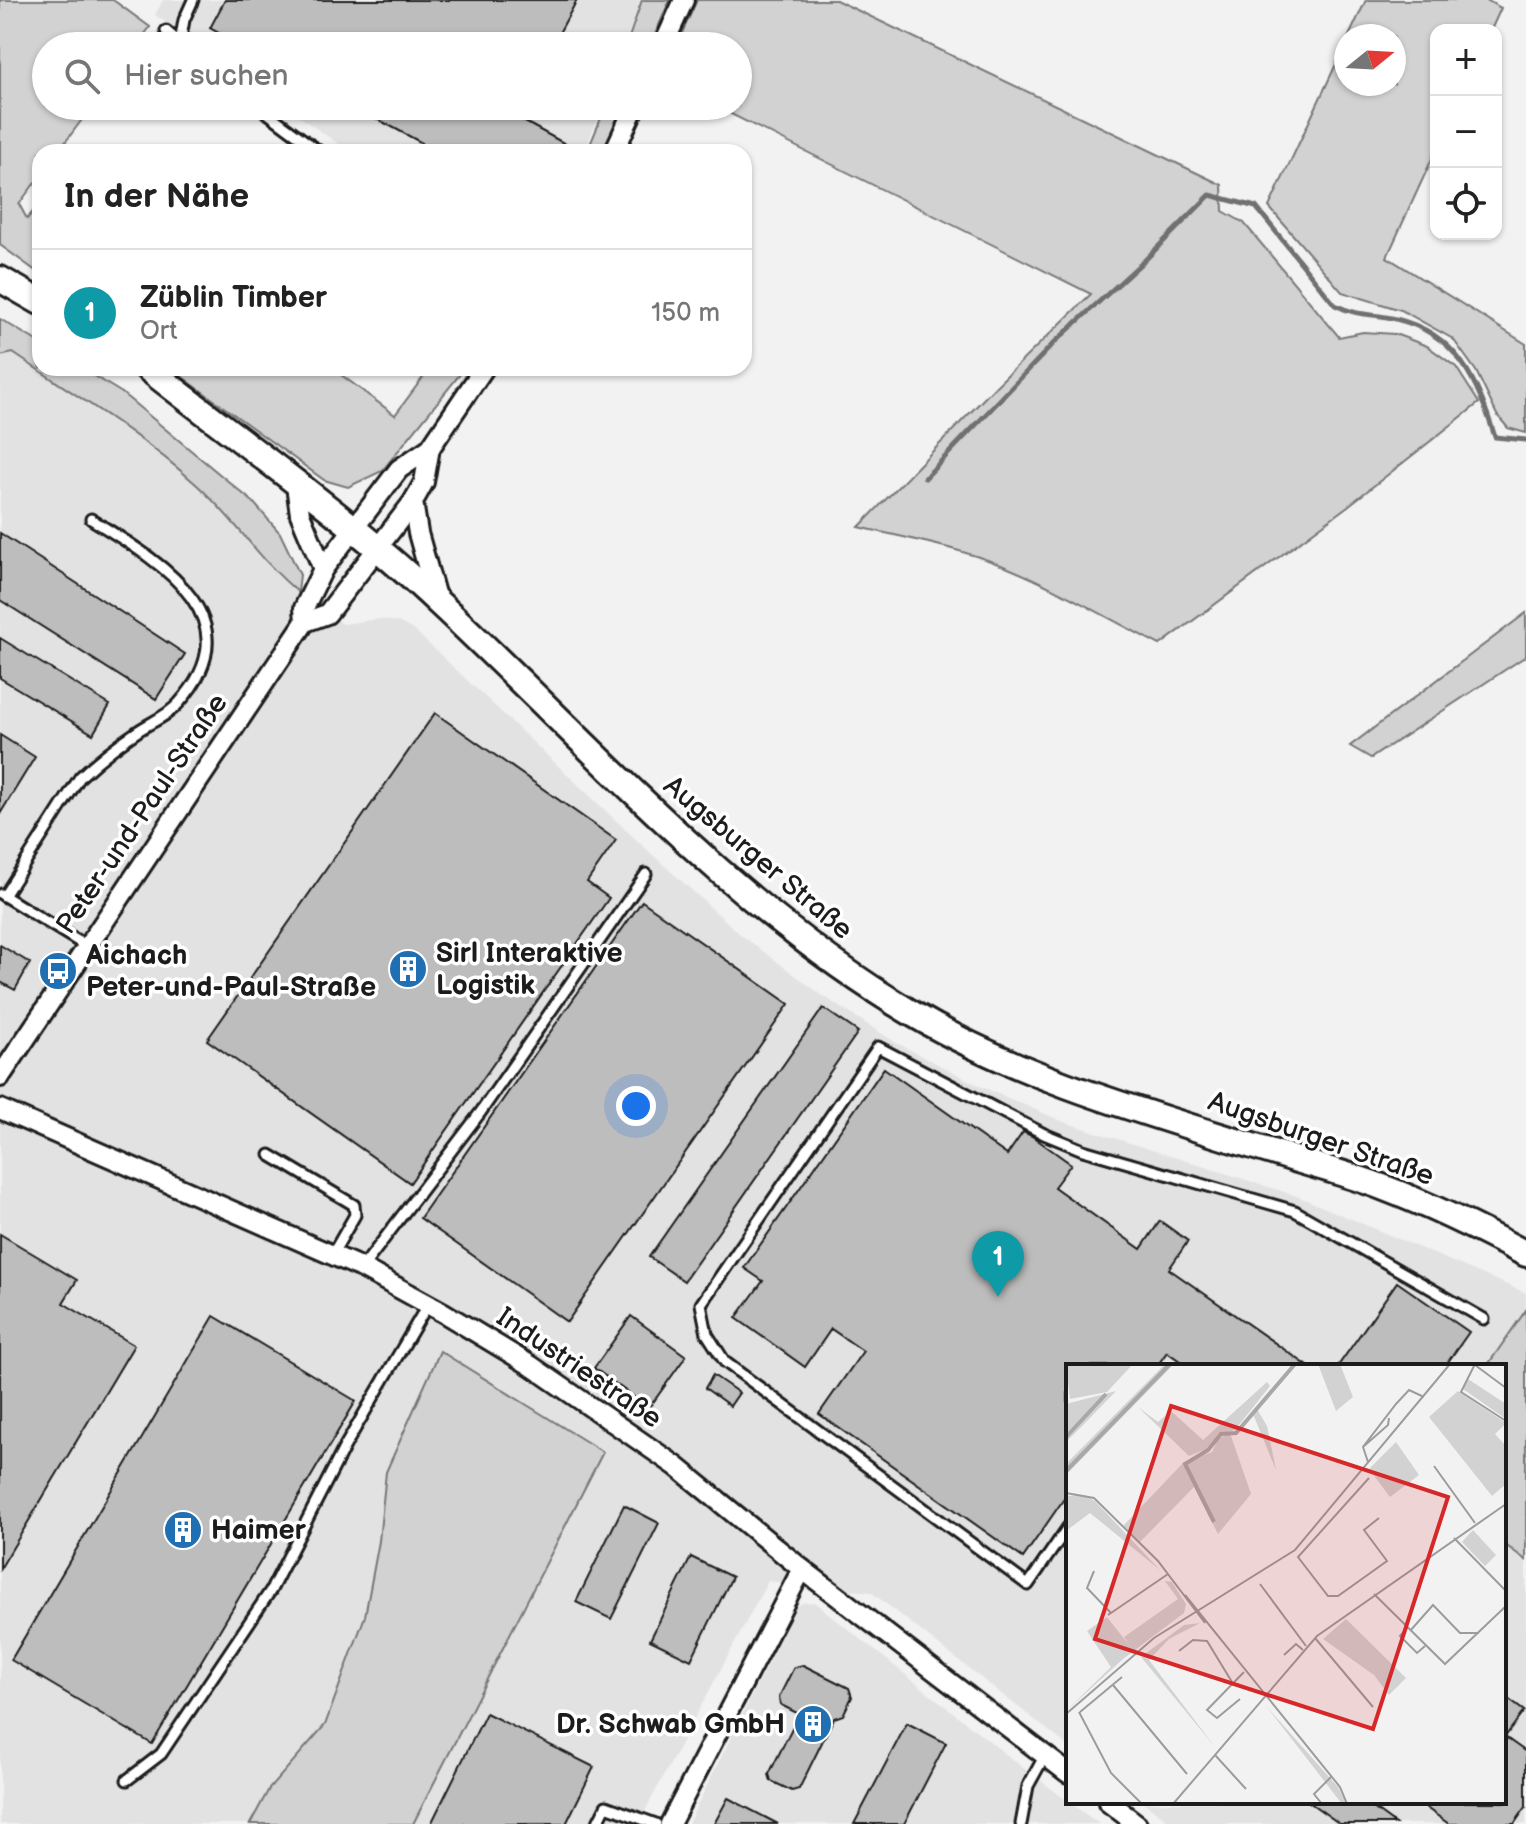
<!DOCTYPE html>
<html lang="de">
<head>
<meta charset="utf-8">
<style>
  :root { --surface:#fff; --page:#f2f2f2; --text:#222; --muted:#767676; --line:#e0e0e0; --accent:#111827 }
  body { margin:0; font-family:"Balsamiq Sans",sans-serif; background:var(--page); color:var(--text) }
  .controls { position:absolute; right:24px; top:24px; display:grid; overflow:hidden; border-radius:16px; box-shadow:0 2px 6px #0004 }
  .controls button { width:72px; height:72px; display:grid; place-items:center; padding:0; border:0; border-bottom:2px solid var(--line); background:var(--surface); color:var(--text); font:40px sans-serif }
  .compass { position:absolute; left:1334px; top:24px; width:72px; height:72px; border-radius:50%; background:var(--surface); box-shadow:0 2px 6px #0004; rotate:72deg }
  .you { position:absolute; left:636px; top:1106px; width:28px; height:28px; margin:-20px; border:6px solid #fff; border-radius:50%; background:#1a73e8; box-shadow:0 0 0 12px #1a73e833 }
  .badge { display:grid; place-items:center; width:52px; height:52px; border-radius:50%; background:var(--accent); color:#fff; font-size:26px; font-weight:700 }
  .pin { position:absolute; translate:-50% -66px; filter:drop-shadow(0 2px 4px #0008) }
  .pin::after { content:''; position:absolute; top:42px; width:28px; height:24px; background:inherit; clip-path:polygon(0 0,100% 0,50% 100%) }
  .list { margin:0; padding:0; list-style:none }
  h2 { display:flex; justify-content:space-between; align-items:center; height:104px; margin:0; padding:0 32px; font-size:34px }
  h2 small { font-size:26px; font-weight:400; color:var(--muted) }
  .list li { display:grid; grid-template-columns:52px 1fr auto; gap:24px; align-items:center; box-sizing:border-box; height:128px; padding:0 32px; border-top:2px solid var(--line) }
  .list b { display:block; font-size:30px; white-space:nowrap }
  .list p { margin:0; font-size:26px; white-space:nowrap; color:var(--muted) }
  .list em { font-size:26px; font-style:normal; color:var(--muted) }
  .icon { flex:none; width:44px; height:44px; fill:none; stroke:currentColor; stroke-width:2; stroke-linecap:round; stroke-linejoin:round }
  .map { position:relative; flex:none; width:1526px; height:1824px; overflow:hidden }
  .search { position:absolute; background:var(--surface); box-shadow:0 2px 6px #0004; left:32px; top:32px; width:720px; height:88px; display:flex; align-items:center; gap:20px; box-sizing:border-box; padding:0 28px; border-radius:44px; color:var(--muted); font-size:30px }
  .panel { position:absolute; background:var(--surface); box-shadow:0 2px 6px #0004; left:32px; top:144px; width:720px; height:232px; border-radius:24px }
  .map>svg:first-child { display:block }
  .built { fill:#e2e2e2 }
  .green { fill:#d2d2d2; stroke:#777; stroke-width:2 }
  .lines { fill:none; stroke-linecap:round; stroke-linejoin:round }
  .stream { stroke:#707070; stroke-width:5 }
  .building { fill:#bdbdbd; stroke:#1c1c1c; stroke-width:2 }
  .service-casing { stroke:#1c1c1c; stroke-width:15 }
  .minor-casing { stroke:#1c1c1c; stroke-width:24 }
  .secondary-casing { stroke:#1c1c1c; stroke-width:30 }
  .service { stroke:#fff; stroke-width:9 }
  .minor { stroke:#fff; stroke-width:18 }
  .secondary { stroke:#fff; stroke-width:24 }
  .labels { text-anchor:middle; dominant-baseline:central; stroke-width:7; stroke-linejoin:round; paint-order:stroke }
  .street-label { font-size:28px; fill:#1c1c1c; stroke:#fff }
  .poi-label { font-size:28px; font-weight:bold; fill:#1c1c1c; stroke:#fff; text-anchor:start }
  .inset-river { fill:none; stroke:#a8a8a8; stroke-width:4 }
  .inset-road { fill:none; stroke:#9c9c9c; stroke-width:2 }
  .view { fill:#d62828; fill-opacity:0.15; stroke:#d62828; stroke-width:4 }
  .inset-edge { fill:none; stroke:#1c1c1c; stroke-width:4 }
</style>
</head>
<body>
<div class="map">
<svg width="1526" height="1824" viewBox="0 0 1526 1824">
  <rect width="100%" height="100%" fill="#f2f2f2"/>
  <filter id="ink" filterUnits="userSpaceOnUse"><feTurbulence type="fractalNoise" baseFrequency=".0125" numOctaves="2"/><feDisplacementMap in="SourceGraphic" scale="16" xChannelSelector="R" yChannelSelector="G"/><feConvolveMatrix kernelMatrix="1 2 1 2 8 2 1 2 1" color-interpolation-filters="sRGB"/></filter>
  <g filter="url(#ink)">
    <g class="built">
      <polygon points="163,0 641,0 624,46 199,46 155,15"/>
      <polygon points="284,106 603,106 584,152 350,152"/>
      <polygon points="13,353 140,440 197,485 248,538 272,570 298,592 343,624 378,619 398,622 415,631 644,847 740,934 823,996 895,1042 980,1086 1064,1122 1297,1196 1526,1293 1526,1310 1487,1366 1068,1366 1068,1746 871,1592 768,1581 638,1824 0,1824 0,356"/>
      <polygon points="1504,1544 1526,1560 1526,1824 1173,1824 1143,1802 1504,1802"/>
      <polygon points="814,1602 1022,1767 1099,1824 688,1824 795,1608 802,1603"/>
    </g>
    <g class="green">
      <polygon points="0,0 113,0 150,27 136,46 46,46 46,106 92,106 58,152 40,152 40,176 19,204 27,219 40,203 40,274 0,245"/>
      <polygon points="642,0 670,0 650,46 626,46"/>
      <path d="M697,0H836L1222,185L1223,211L1244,223L1339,337L1363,332L1395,334L1427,346L1456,367L1479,403L1348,506L1160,645C1107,618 1056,587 1001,565C955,547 906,538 859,527L997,385L1091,294L715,106H738V46H676Z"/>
      <polygon points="1366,0 1486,0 1501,8 1491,30 1436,30 1436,150 1387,257 1526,344 1526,433 1508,428 1497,415 1476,371 1453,339 1401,310 1342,292 1269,207 1346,43 1346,84 1394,84 1394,36 1349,36"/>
      <polygon points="606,106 624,106 604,152 587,152"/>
      <path d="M0,319L40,343V368H81L122,393L253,502L280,533L300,575L298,592C260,561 234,518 197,485C142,435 75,395 13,353L0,356Z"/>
      <polygon points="170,368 332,368 395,415 430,368 465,368 382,471 348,487 324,480"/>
      <polygon points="1526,613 1526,656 1371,758 1350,746"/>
      <polygon points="1526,1310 1526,1560 1504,1544 1504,1366 1487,1366"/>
      <polygon points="440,1351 603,1452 413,1824 250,1824 269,1789 325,1725 365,1616 379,1541 386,1472"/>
    </g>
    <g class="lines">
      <path class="stream" d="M925,478L1056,341L1147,258L1210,195L1256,207L1335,305C1359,317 1372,313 1396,319C1458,334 1477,381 1495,437L1526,440"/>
    </g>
    <g class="building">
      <polygon points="225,0 577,0 552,46 242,46 210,28"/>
      <polygon points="353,106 520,106 514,116 580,152 417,152 422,143"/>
      <polygon points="0,533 185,654 156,699 0,600"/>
      <polygon points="0,638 110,705 93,734 0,678"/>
      <polygon points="435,713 616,840 587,882 609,898 410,1183 207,1040"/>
      <polygon points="0,735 35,757 0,814"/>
      <polygon points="642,901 789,1004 567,1322 420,1218"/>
      <polygon points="0,945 30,963 15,990 0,982"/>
      <polygon points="823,1008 858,1032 684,1281 649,1257"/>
      <polygon points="884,1068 1007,1155 1023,1132 1032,1136 1071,1164 1054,1187 1141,1249 1160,1221 1188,1241 1169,1269 1308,1366 1187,1366 1167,1352 1157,1366 1068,1366 1068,1493 1023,1558 819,1414 863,1351 831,1329 805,1367 736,1318 763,1281 744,1268"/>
      <polygon points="0,1234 77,1280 63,1303 134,1345 0,1569"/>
      <polygon points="1397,1282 1469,1332 1445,1366 1338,1366"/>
      <polygon points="214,1316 356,1401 152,1744 11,1660"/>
      <polygon points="631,1316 686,1356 649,1408 594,1368"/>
      <polygon points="713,1375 739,1393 730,1406 705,1388"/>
      <polygon points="624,1505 659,1523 611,1619 576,1602"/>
      <polygon points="691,1557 732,1577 691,1660 650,1640"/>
      <polygon points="803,1665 849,1688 852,1697 843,1715 834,1718 799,1789 792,1791 771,1781 769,1774 799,1714 781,1705 779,1697 794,1667"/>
      <polygon points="1504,1696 1524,1711 1505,1737 1526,1752 1526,1807 1514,1824 1449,1824 1418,1802 1504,1802"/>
      <polygon points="486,1713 594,1767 566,1824 431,1824"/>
      <polygon points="907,1723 946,1743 904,1824 854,1824"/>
      <polygon points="728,1798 778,1824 714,1824"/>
      <polygon points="1309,1802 1365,1802 1395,1824 1340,1824"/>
    </g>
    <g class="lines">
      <g class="service-casing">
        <g id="service">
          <polyline points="166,31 181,44"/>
          <polyline points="180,43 184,20 193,0"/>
          <polyline points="258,106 320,152"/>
          <polyline points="1,894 86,946"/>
          <path d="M4,896L80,777C98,760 117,745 138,731C151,722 168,716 179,703C256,617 158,561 91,519"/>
          <polyline points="270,1155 354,1205 355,1215 332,1255"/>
          <polyline points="362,1268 480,1113 646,874"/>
          <polyline points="1068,1527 1028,1585 725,1362 707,1334 701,1304 878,1047 1044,1134 1083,1150 1295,1211 1484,1319"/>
          <polyline points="127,1780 161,1754 271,1590 345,1446 428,1304"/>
          <polyline points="597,1824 606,1806 656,1824"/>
          <polyline points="1021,1824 1028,1786 1045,1755"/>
        </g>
      </g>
      <g class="minor-casing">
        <g id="minor">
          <polyline points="663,46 684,0"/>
          <polyline points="614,152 635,106"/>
          <polyline points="296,485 300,514 323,569"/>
          <polyline points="413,502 418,533 437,601"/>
          <polyline points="305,622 304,608 323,569 399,469 430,448 484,368"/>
          <polyline points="0,1077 305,622 327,614 413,502 424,482 430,448"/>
          <polyline points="0,1109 362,1268 444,1313 530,1365 676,1466 802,1569 1068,1773"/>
          <polyline points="1108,1802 1137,1824"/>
          <polyline points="670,1824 802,1569"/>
        </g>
      </g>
      <g class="secondary-casing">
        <g id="secondary">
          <polyline points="0,279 40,302"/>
          <path d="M147,368C245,445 349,518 440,604C592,746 732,907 913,1014C1030,1083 1165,1118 1294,1159C1323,1168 1354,1176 1382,1187C1432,1206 1479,1229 1526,1254"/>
        </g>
      </g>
      <use href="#service" class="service"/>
      <use href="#minor" class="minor"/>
      <use href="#secondary" class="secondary"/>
    </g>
  </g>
  <defs>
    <g id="building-disc" transform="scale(2)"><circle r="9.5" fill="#1f6fb2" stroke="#fff"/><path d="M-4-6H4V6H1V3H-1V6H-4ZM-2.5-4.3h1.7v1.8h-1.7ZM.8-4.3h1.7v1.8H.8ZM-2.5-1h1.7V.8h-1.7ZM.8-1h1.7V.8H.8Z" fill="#fff"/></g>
    <g id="bus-disc" transform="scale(2)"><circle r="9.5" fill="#1f6fb2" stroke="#fff"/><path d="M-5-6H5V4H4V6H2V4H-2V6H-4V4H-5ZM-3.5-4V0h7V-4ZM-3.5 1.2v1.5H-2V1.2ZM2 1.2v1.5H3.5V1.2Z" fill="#fff"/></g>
  </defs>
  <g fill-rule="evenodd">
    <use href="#building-disc" x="408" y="969"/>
    <use href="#bus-disc" x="58" y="971"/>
    <use href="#building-disc" x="183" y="1530"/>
    <use href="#building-disc" x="813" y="1724"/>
  </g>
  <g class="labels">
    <g class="street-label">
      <text transform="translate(142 814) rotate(-56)">Peter-und-Paul-Straße</text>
      <text transform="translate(758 858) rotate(40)">Augsburger Straße</text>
      <text transform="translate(1321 1139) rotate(19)">Augsburger Straße</text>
      <text transform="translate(579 1368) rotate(34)">Industriestraße</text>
    </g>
    <g class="poi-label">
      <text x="436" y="953">Sirl Interaktive<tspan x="436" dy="32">Logistik</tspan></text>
      <text x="86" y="955">Aichach<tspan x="86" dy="32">Peter-und-Paul-Straße</tspan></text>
      <text x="211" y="1530">Haimer</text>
      <text x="785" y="1724" text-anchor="end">Dr. Schwab GmbH</text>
    </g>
  </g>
  <g transform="translate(1066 1364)">
    <rect width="440" height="440" fill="#f2f2f2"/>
    <path d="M0,0H67L41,28L4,35ZM99,0H108L0,111V100ZM252,0H274L287,33L270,47ZM402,15L440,40V55L397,25ZM201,18L204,22L169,66L153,70L140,85L123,92L72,43L92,58L105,47L137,76ZM50,27L18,60L0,78V40ZM392,27L440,59L429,70L440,82V120L426,132L363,53ZM191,45L201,62L210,106L187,50ZM164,69L185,130L152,170L128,123L74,178L57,162L118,98L146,88L152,75ZM330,78L353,111L324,133L303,105ZM18,131L29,137L94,206L24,149L0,167V132ZM407,166L430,191L419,202L396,178ZM99,217L106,218L120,240L118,249L57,295L0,347L45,303L21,267L41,253L63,281L58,273L112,235ZM280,255L340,314L323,331L308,311L257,275ZM134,259L103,275L83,296L149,383L75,293L118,261ZM201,343L272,423L280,440H276Z" fill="#d2d2d2"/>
    <path class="inset-river" d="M0,73L40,30M0,107L104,0M148,158L119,100L142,86L155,70L170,69L229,0"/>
    <path class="inset-road" d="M409,0L395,28L440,57M409,1L440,24M297,83L322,61L323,54M302,98L297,83L330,40L343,26L358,33M368,102L409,159M303,114L232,193L262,232H272L321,197L298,166L313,154M0,129L28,134L92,197L139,259M388,174L440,227M28,207L21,224L45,249M194,220L240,282M308,230L379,300L440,242M119,231L274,423L281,440M42,251L102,210M341,264L334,272L351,289L359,282M344,267L367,241L394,269H413M249,274L307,343M113,287L127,276L141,277L166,318M218,291L230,280L237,286M47,321L121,410M174,335L151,354L141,346L178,308M13,348L45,409L76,440M14,348L56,313M0,350L88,274L229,186L384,0M149,391L180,425M107,440L251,272L440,140M256,440L248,430L265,413"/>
    <path class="view" d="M105,42L382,133L307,365L29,275Z"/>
    <rect width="440" height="440" class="inset-edge"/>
  </g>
</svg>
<div class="controls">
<button>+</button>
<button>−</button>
<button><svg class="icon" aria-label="locate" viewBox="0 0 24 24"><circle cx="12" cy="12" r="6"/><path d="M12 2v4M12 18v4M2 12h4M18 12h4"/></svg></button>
</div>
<svg class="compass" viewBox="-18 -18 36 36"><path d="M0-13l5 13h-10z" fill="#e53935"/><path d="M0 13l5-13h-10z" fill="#767676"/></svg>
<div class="you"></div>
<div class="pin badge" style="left:998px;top:1297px;background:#0f9aa8">1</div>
<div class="search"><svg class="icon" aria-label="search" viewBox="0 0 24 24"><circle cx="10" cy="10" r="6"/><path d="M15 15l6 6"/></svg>Hier suchen</div>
<section class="panel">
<h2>In der Nähe<small></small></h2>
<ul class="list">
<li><span class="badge" style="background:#0f9aa8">1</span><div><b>Züblin Timber</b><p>Ort</p></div><em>150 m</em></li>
</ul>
</section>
</div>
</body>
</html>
